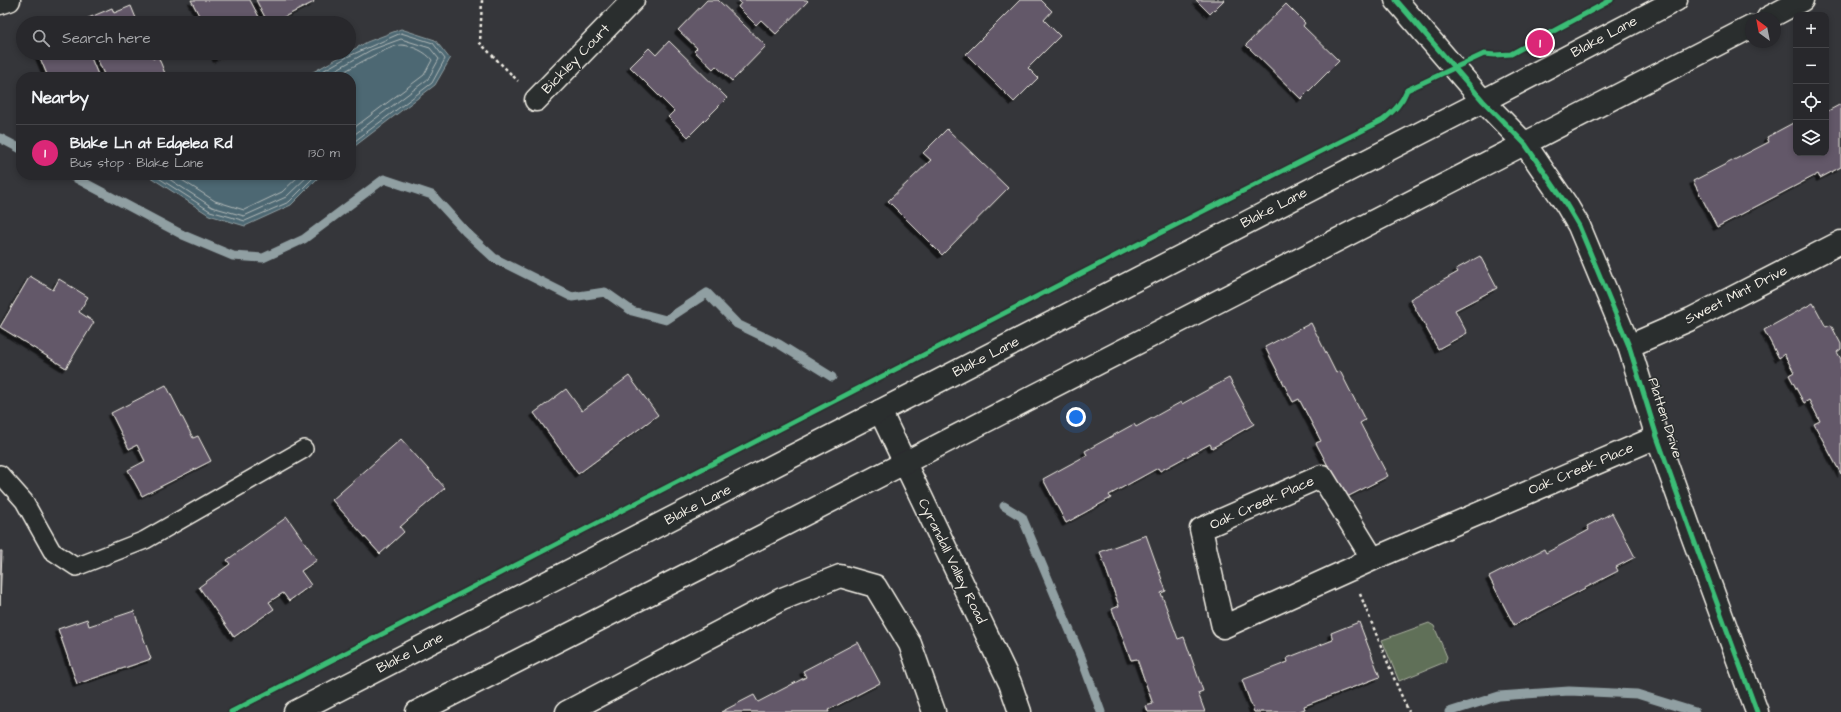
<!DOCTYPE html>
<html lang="en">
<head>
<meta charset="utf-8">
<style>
  :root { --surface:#28282c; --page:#343438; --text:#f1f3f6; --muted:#a5a6a9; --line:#444448; --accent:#db2777 }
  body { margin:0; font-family:"Architects Daughter",sans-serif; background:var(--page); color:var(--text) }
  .controls { position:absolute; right:12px; top:12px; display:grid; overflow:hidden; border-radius:8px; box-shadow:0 2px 6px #0003 }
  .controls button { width:36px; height:36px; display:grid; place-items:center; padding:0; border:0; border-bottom:1px solid var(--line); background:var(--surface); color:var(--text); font:20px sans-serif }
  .compass { position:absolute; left:1745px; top:12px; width:36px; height:36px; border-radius:50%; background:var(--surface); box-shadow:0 2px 6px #0003; rotate:328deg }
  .you { position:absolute; left:1076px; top:417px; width:14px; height:14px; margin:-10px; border:3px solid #fff; border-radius:50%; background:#1a73e8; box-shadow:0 0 0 6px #1a73e833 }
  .badge { display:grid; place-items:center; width:26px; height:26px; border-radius:50%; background:var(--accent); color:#fff; font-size:13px; font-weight:700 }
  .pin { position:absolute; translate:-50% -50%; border:2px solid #fff; box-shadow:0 1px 4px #0006 }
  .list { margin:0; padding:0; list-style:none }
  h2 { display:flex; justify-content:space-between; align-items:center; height:52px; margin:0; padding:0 16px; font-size:17px }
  h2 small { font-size:13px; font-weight:400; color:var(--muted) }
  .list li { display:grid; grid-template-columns:26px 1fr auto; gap:12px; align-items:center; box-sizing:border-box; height:56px; padding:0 16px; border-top:1px solid var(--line) }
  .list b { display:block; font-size:15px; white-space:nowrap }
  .list p { margin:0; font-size:13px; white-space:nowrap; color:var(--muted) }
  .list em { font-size:13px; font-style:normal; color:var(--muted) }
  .icon { flex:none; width:22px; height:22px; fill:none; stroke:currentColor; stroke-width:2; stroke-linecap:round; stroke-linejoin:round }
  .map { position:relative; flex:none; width:1841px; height:712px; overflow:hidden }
  .search { position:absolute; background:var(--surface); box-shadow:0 2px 6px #0003; left:16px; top:16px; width:340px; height:44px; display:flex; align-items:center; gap:10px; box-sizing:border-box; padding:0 14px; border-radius:22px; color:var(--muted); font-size:15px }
  .panel { position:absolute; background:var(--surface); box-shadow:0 2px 6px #0003; left:16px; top:72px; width:340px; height:108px; border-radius:16px }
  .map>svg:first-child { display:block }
  .green { fill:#617058; stroke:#aab0a0 }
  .water { fill:#4e6873; stroke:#909fa2 }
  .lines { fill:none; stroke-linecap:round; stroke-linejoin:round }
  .shore { stroke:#b2bab9; stroke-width:1 }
  .stream { stroke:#909fa2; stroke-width:9 }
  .building { fill:#635969; stroke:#f4f1e8; filter:url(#shadow) }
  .service-casing { stroke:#f4f1e8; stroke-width:20 }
  .minor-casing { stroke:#f4f1e8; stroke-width:25 }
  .tertiary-casing { stroke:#f4f1e8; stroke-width:25 }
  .secondary-casing { stroke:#f4f1e8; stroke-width:25 }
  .path { stroke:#f4f1e8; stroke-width:2.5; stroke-dasharray:3 3; stroke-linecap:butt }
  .service { stroke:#2a2d2e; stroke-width:17 }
  .minor { stroke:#2a2d2e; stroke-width:22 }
  .tertiary { stroke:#2a2d2e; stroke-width:22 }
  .secondary { stroke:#2a2d2e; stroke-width:22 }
  .cycleway-casing { stroke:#2a2d2e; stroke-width:8 }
  .cycleway { stroke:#3abd76; stroke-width:5 }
  .labels { text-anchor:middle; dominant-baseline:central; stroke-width:3; stroke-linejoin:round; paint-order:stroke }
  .street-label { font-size:14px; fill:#f4f1e8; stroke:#2a2d2e }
</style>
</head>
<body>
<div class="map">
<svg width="1841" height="712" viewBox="0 0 1841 712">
  <defs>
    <filter id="shadow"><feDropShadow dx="-3.5" dy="3.5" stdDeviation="0" flood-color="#0009"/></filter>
  </defs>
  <rect width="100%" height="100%" fill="#35363a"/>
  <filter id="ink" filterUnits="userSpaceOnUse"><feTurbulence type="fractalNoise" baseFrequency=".025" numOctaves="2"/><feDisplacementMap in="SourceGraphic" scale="8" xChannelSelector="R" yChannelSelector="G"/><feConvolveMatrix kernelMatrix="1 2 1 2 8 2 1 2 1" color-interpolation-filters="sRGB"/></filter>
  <g filter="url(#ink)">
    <polygon class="green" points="1429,623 1434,626 1447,657 1445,662 1399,681 1382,640"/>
    <g class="water">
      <polygon points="401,29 435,40 450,59 435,85 351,149 351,77 304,77 367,42"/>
      <polygon points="147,175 321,175 291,205 245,226 209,215"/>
    </g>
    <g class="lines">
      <g class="shore">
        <polyline points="312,77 349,56 401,33 433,43 445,59 432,83 351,144"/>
        <polyline points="323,77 371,50 401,39 430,48 439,59 428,79 351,137"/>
        <path d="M335,77C347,70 391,44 402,45C413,46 426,52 432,60L424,75L351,130"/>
        <polyline points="154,175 210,211 245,221 289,202 316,175"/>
        <polyline points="163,175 212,207 244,216 286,197 309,175"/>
        <polyline points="174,175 215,201 244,210 282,192 300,175"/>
      </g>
      <g class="stream">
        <polyline points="0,138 21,149"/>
        <polyline points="70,175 183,235 233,256 263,258 304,239 384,179 432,195 466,232 494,258 572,297 605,292 632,311 666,320 707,293 737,324 779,344 832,377"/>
        <polyline points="1004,506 1022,517 1081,657 1101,712"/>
        <polyline points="1449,712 1499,696 1569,691 1637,694 1695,712"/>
      </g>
    </g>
    <g class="building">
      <polygon points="191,0 250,0 259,17 248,23 203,23"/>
      <polygon points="256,0 313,0 314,2 272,23 268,23"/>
      <polygon points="707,0 718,0 766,46 732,81 716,66 713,69 694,51 697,48 678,30"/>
      <polygon points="738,0 807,0 808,1 776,34 761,20 756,25 738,7 741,3"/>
      <polygon points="1020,0 1041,0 1052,11 1044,20 1060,36 1028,68 1038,78 1014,102 966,54"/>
      <polygon points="1196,0 1224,0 1210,14"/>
      <polygon points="1286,4 1305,23 1303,26 1339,61 1301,99 1246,45"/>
      <polygon points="131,6 138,23 87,23 86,19 112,8 114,13"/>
      <polygon points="669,41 727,98 688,137 668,117 674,111 630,67 649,48 656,55"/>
      <polygon points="38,53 89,53 99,77 48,77"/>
      <polygon points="95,53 151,53 153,59 158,56 166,76 105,77"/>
      <polygon points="214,53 228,53 217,59"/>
      <polygon points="1841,104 1841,167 1820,178 1818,174 1717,227 1693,181 1769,142 1767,137 1793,123 1796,128 1796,153 1826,153 1826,112"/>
      <polygon points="947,129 1008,188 942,255 888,201 931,160 923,153"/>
      <polygon points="1480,256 1497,288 1455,310 1467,333 1438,349 1410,299 1458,272 1456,269"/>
      <polygon points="30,276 53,290 59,279 88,297 79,312 94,322 66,368 0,327"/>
      <polygon points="1813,303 1826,327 1831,325 1841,344 1841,349 1837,352 1841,359 1841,474 1814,424 1820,421 1809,400 1804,403 1789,375 1794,372 1784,354 1779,358 1764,330"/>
      <polygon points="1311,323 1336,373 1340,371 1365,420 1360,423 1388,476 1345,498 1316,443 1321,441 1299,399 1293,402 1265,347"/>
      <polygon points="629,376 658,415 578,474 534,413 566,389 582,411"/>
      <polygon points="1229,378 1254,424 1212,448 1210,444 1160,471 1158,468 1109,495 1111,498 1066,523 1043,479 1087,455 1085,451 1134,424 1136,427 1181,402 1182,404"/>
      <polygon points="166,385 193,438 198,436 211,461 142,496 128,470 145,461 137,445 129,449 111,413"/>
      <polygon points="401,439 445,488 400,527 404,532 380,554 332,500"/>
      <polygon points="1612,513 1635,557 1616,567 1618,571 1514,625 1489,577 1544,549 1546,553 1589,530 1587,526"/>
      <polygon points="287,517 317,560 301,571 311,585 289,601 283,593 269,602 274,609 234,637 199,587 230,564 227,560"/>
      <polygon points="1146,535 1166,591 1161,593 1178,639 1184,637 1203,691 1198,693 1205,712 1148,712 1146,706 1153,704 1137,659 1131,660 1112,609 1119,606 1100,552"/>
      <polygon points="0,551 2,551 0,605"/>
      <polygon points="134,611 151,659 77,684 58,629 87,619 89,626"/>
      <polygon points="1359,622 1380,677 1304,706 1305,709 1297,712 1254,712 1242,680 1288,662 1287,658 1333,640 1331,633"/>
      <polygon points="858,642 880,683 828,710 829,712 721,712 754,695 758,702 806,677 803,671"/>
    </g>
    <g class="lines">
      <g class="service-casing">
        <polyline id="service" points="0,474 24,501 52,551 76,567 145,540 304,449"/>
      </g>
      <g class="minor-casing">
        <g id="minor">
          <polyline points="0,3 9,0"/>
          <polyline points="536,100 633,0"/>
          <polyline points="1525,144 1566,204 1579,226 1629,346 1657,437 1692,535 1757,712"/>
          <polyline points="1629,346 1691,319 1841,242"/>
          <polyline points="880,411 1010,683 1020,712"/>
          <polyline points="1373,559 1223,627 1201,529 1322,476 1373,559 1657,437"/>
          <polyline points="567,712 782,599 840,576 875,586 910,644 934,712"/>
        </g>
      </g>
      <g class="tertiary-casing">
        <polyline id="tertiary" points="1396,0 1483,101 1525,144"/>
      </g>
      <g class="secondary-casing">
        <g id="secondary">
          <polyline points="1768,18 1802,0"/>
          <polyline points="295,712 1483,101 1676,0"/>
          <polyline points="417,712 704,566 1751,27"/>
        </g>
      </g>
      <g class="path">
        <polyline points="482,0 480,43 518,81"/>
        <polyline points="1360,594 1398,688 1409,712"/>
      </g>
      <use href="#service" class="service"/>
      <use href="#minor" class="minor"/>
      <use href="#tertiary" class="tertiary"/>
      <use href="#secondary" class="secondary"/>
      <g class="cycleway-casing">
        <g id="cycleway">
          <polyline points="1396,0 1483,101 1525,144 1566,204 1579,226 1629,346 1657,437 1692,535 1757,712"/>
          <path d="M231,712L1150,238L1383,120C1394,111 1402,103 1407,90L1484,54L1495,55L1511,54L1611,0"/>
        </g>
      </g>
      <use href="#cycleway" class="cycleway"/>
    </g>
  </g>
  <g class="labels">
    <g class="street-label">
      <text transform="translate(1604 37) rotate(-28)">Blake Lane</text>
      <text transform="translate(576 59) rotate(-46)">Bickley Court</text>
      <text transform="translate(1274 208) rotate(-27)">Blake Lane</text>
      <text transform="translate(1736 295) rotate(-27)">Sweet Mint Drive</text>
      <text transform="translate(986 357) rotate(-27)">Blake Lane</text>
      <text transform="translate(1665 418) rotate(72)">Platten Drive</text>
      <text transform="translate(1581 469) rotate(-23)">Oak Creek Place</text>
      <text transform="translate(1262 503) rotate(-24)">Oak Creek Place</text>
      <text transform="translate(698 505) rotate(-27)">Blake Lane</text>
      <text transform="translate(952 561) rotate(64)">Cyrandall Valley Road</text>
      <text transform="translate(410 653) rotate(-27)">Blake Lane</text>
    </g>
  </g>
</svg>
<div class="controls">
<button>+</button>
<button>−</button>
<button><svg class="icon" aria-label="locate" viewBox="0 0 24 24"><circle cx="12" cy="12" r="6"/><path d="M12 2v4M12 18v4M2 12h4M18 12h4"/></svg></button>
<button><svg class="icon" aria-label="layers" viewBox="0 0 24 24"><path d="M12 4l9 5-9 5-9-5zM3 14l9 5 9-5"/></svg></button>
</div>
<svg class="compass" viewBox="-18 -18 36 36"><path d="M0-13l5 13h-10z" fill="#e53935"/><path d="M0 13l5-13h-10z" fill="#a5a6a9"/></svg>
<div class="you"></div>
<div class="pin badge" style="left:1540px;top:43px">1</div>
<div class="search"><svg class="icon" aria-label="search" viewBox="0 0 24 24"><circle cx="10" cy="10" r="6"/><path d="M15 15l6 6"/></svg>Search here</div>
<section class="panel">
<h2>Nearby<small></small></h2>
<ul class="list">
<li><span class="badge">1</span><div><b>Blake Ln at Edgelea Rd</b><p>Bus stop · Blake Lane</p></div><em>130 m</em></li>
</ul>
</section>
</div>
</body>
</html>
